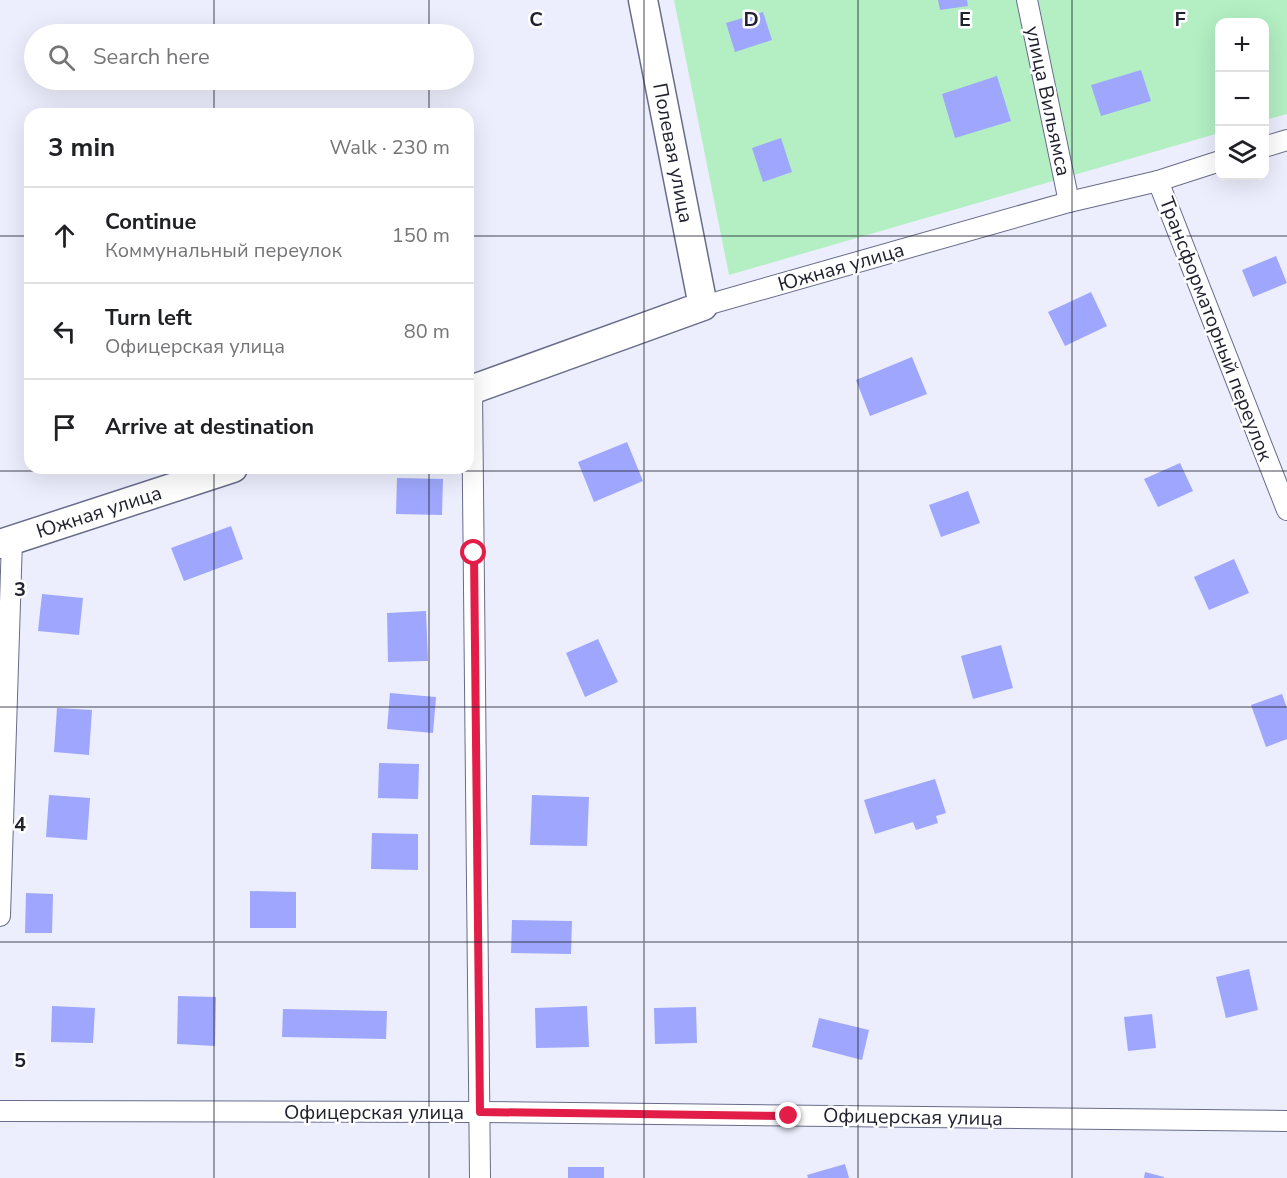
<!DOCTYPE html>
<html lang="en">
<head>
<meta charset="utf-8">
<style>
  :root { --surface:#fff; --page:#f6f6f6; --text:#202124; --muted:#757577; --line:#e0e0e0 }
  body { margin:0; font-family:"Nunito Sans",sans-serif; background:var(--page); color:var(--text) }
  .controls { position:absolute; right:18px; top:18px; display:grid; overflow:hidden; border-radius:12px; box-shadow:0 6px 24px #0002 }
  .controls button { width:54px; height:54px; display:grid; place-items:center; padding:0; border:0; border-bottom:2px solid var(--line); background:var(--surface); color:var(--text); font:30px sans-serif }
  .stop { position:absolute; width:18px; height:18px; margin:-14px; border:4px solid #e11d48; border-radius:50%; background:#fff }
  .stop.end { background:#e11d48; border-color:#fff; box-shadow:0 2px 6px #0008 }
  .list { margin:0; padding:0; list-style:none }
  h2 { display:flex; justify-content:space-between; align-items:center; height:78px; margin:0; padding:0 24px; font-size:26px }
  h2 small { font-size:20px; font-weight:400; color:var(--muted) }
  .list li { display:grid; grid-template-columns:39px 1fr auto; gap:18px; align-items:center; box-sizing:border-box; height:96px; padding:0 24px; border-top:2px solid var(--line) }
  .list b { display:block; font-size:22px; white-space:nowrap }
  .list p { margin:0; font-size:20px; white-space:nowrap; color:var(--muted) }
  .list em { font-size:20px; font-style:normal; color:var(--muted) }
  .icon { flex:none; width:33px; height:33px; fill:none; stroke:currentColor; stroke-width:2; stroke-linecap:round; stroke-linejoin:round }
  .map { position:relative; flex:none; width:1287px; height:1178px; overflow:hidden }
  .search { position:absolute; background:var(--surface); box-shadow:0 6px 24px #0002; left:24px; top:24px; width:450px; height:66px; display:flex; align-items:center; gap:15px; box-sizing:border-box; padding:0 21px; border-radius:33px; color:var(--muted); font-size:22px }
  .panel { position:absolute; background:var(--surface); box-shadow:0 6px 24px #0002; left:24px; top:108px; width:450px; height:366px; border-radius:18px }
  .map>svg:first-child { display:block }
  .green { fill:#b3efc3 }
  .building { fill:#9ea7fd }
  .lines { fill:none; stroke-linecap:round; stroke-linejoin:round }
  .street-casing { stroke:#686c8a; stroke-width:22 }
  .secondary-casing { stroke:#686c8a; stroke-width:31 }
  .street { stroke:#fff; stroke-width:20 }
  .secondary { stroke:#fff; stroke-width:28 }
  .route { stroke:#e11d48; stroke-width:8 }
  .grid { fill:none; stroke:#21222f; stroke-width:1.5; stroke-opacity:0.55 }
  .labels { text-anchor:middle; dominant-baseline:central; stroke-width:5; stroke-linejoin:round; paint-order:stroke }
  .street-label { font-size:20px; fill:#21222f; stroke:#fff }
  .grid-label { font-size:20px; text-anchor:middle; font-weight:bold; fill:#21222f; stroke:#fff; stroke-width:5; stroke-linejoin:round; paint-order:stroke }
</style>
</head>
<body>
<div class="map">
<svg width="1287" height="1178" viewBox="0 0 1287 1178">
  <rect width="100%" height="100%" fill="#eceefd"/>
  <polygon class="green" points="674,0 1287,0 1287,114 1265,120 1264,22 1220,22 1219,133 729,275"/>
  <g class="building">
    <polygon points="938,0 967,0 968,6 940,10"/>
    <polygon points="763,12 772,40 735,52 726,23"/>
    <polygon points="1141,70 1151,101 1101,116 1091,85"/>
    <polygon points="997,76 1011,121 955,138 942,94"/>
    <polygon points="781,138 792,172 763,182 752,148"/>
    <polygon points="1276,256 1287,283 1253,297 1242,270"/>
    <polygon points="1091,292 1107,326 1065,346 1048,312"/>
    <polygon points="912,357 927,394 870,416 856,380"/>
    <polygon points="627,442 643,481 594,502 578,462"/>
    <polygon points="1180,463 1193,491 1158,507 1144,479"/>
    <polygon points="397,478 443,479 442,515 396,514"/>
    <polygon points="968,491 980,523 941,537 929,505"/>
    <polygon points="231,526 243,559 184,581 171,548"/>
    <polygon points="1234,559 1249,593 1209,610 1194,577"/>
    <polygon points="42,594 83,598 79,635 38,631"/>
    <polygon points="426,611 428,661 388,662 387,613"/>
    <polygon points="598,639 618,682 585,697 566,653"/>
    <polygon points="1001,645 1013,688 973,699 961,656"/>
    <polygon points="390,693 436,697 433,733 387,729"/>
    <polygon points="1282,694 1287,708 1287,739 1266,747 1251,705"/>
    <polygon points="57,708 92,710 89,755 54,752"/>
    <polygon points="379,763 419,764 418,799 378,798"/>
    <polygon points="935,779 946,813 936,816 938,823 916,830 913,822 875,834 864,800"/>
    <polygon points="49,795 90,798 87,840 46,837"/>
    <polygon points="532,795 589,797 587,846 530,845"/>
    <polygon points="372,833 418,834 418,870 371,869"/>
    <polygon points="250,891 296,892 296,928 250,928"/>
    <polygon points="26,893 53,894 52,933 25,933"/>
    <polygon points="512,920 572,921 571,954 511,953"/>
    <polygon points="1249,969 1258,1010 1226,1018 1216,977"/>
    <polygon points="178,996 216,997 215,1046 177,1044"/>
    <polygon points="52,1006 95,1008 93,1043 51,1042"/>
    <polygon points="587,1006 589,1047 536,1048 535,1008"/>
    <polygon points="696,1007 697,1043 655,1044 654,1008"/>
    <polygon points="283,1009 387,1011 386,1039 282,1037"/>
    <polygon points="1152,1014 1156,1048 1128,1051 1124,1017"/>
    <polygon points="819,1018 869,1030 862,1060 812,1047"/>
    <polygon points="845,1164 849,1178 808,1178 807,1175"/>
    <rect x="568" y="1167" width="36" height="11"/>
    <polygon points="1145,1172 1164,1177 1164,1178 1144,1178"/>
  </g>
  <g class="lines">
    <g class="street-casing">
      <g id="street">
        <polyline points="1027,0 1069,202"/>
        <polyline points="1264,147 1287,140"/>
        <polyline points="1158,181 1287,510"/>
        <polyline points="703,306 1069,202 1158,181 1220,161"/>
        <polyline points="472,390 480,1178"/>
        <polyline points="0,916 12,540"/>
        <polyline points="0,1111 480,1112 1287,1121"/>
      </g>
    </g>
    <g class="secondary-casing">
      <g id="secondary">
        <polyline points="468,391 703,306 643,0"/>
        <polyline points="0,544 233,468"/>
      </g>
    </g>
    <use href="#street" class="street"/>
    <use href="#secondary" class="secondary"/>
  </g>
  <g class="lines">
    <polyline class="route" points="474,553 480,1112 789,1116"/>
  </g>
  <path class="grid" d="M214,0V34M429,0V34M644,0V1178M858,0V1178M1072,0V1178M214,80V114M429,80V114M0,236H30M468,236H1287M214,468V1178M429,468V1178M0,471H1287M0,707H1287M0,942H1287"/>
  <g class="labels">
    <g class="street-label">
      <text transform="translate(1048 101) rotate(78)">улица Вильямса</text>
      <text transform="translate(673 153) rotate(79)">Полевая улица</text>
      <text transform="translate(841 267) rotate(-16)">Южная улица</text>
      <text transform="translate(1216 329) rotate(69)">Трансформаторный переулок</text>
      <text transform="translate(99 512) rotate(-18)">Южная улица</text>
      <text x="374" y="1112">Офицерская улица</text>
      <text transform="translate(913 1117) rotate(1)">Офицерская улица</text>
    </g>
  </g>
  <g class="grid-label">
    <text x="536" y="26">C</text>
    <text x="751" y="26">D</text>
    <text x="965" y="26">E</text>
    <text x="1180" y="26">F</text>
    <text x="20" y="596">3</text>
    <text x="20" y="831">4</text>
    <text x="20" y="1067">5</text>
  </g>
</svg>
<div class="controls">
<button>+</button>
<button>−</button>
<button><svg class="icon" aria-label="layers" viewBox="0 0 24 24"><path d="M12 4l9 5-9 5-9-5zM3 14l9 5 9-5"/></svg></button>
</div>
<div class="stop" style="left:474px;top:553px"></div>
<div class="stop end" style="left:789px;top:1116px"></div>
<div class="search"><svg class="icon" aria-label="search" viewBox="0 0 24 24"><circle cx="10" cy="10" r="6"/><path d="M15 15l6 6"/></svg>Search here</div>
<section class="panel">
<h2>3 min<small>Walk · 230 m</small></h2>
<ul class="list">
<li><svg class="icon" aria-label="ahead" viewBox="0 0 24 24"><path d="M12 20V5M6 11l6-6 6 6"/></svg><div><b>Continue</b><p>Коммунальный переулок</p></div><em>150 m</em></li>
<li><svg class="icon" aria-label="left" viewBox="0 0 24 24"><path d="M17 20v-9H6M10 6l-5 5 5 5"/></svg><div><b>Turn left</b><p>Офицерская улица</p></div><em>80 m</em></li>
<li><svg class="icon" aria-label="arrive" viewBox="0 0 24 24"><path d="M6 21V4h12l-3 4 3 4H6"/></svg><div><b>Arrive at destination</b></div></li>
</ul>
</section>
</div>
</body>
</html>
